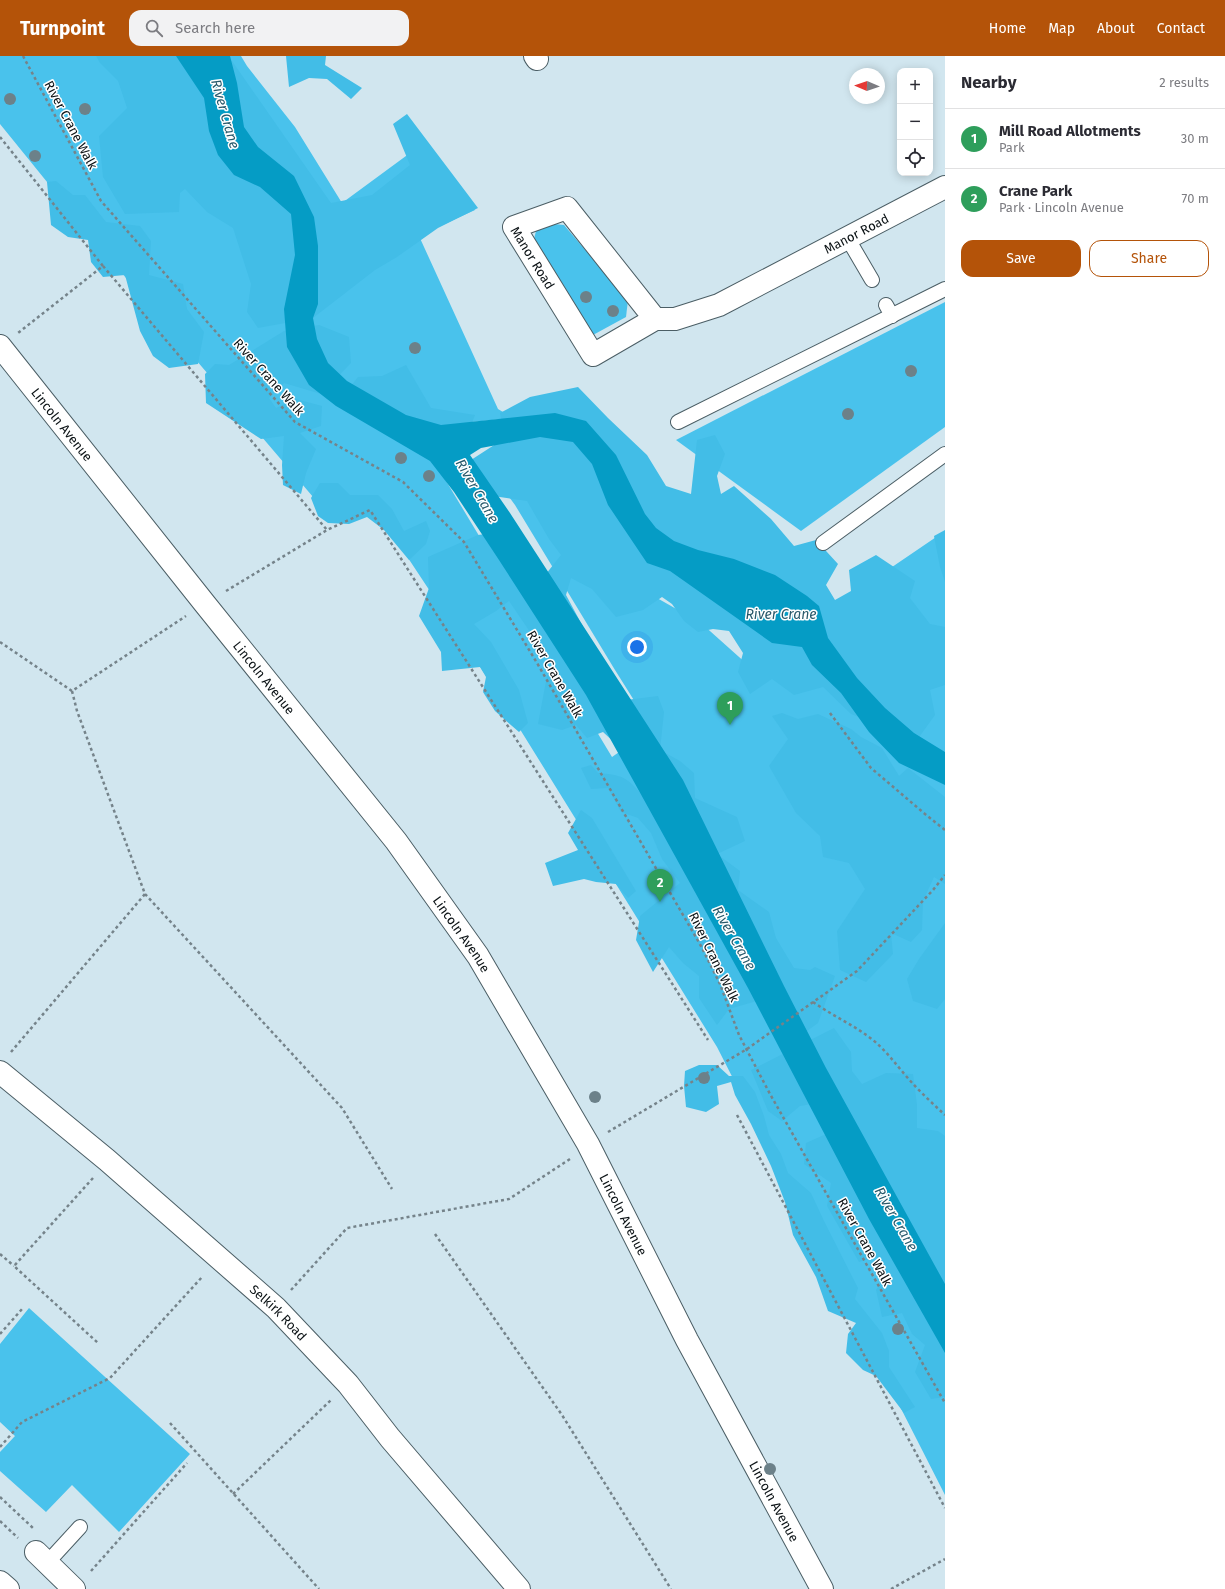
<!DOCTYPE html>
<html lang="en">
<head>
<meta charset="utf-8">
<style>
  :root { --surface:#fff; --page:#f2f2f3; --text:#2b2b33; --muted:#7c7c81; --line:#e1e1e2; --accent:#b45309 }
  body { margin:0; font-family:"Fira Sans",sans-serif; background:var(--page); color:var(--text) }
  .controls { position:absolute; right:12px; top:12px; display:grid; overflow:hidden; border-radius:8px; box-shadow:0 2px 10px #0003 }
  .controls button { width:36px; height:36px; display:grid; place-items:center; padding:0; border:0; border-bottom:1px solid var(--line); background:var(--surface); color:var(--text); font:20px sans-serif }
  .compass { position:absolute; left:849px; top:12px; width:36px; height:36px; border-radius:50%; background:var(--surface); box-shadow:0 2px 10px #0003; rotate:272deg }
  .you { position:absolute; left:637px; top:591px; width:14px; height:14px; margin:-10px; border:3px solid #fff; border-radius:50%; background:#1a73e8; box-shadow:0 0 0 6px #1a73e833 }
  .badge { display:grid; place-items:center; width:26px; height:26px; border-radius:50%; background:var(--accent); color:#fff; font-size:13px; font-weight:700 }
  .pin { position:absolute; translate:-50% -33px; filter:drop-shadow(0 1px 2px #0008) }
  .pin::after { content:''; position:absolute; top:21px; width:14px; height:12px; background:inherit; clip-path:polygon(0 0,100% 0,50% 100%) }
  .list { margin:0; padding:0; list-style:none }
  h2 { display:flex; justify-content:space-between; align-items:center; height:52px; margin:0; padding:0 16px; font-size:17px }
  h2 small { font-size:13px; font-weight:400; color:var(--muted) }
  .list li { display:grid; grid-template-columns:26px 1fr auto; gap:12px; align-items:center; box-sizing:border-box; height:60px; padding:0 16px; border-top:1px solid var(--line) }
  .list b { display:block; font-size:15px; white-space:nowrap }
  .list p { margin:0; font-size:13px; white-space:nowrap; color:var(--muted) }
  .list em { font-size:13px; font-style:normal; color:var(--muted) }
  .actions { display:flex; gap:8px; padding:12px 16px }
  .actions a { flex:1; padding:9px 0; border:1px solid var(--accent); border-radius:12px; text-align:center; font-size:14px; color:var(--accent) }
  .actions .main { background:var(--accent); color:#fff }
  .icon { flex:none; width:22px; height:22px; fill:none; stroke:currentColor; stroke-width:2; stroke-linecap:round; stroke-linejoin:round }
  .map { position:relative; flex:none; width:945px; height:1533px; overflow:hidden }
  header { display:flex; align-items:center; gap:24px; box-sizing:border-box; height:56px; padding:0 20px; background:var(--accent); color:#fff }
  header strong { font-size:19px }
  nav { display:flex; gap:22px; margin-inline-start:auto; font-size:14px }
  .search { width:280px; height:36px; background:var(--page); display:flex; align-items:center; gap:10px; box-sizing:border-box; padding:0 14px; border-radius:12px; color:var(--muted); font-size:15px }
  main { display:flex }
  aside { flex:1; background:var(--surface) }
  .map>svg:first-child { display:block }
  .green { fill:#49c2ec }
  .forest { fill:#42bde7 }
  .water { fill:#059cc5 }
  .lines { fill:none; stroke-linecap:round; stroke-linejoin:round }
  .lane-casing { stroke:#4b5e65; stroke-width:16 }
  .street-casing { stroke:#4b5e65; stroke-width:24 }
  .highway-casing { stroke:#4b5e65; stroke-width:24 }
  .path { stroke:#75838a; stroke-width:2.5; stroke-dasharray:3 3; stroke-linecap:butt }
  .lane { stroke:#fff; stroke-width:14 }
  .street { stroke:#fff; stroke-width:22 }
  .highway { stroke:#fff; stroke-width:22 }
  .tree { fill:#6c8189 }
  .labels { text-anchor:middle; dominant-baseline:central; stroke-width:3; stroke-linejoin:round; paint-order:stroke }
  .street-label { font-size:13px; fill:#0a1114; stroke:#fff }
  .water-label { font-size:14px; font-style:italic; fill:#27596b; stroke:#fff }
</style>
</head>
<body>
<header>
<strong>Turnpoint</strong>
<div class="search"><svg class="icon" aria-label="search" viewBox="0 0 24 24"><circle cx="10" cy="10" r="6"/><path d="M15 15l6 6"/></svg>Search here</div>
<nav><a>Home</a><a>Map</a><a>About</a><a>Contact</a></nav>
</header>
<main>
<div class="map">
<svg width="945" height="1533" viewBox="0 0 945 1533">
  <rect width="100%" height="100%" fill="#d1e6ef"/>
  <g class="green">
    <polygon points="0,0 241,0 247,10 295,71 342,147 425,86 475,154 419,180 498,353 513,362 441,369 407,360 612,701 652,673 615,614 515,449 487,411 657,542 701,567 748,609 945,475 945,1439 717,991 500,641 371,446 331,462 103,195 0,68"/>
    <polygon points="554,168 564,169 628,244 626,261 593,279 532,191 536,175"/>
    <polygon points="945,246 945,371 801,475 676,384"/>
    <polygon points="29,1252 190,1398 119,1476 72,1429 46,1456 0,1415 0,1396 15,1380 0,1366 0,1288"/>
  </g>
  <g class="forest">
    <polygon points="96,0 222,0 232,5 331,147 372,139 410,109 393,68 407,58 478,152 438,172 397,201 375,214 313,262 258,272 247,256 251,228 233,172 207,156 185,133 180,137 179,156 125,158 103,121 99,80 127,52 118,25 100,7"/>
    <polygon points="286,0 326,0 325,9 362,32 351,43 327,23 309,22 289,31"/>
    <polygon points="56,125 73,139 85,139 106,166 140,170 151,185 149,219 183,228 187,253 204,276 198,308 169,312 153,300 140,275 125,219 103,221 91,206 88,184 68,181 51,169 47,126"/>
    <polygon points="319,269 349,281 351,307 321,338 284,327 269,342 276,352 296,343 322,350 321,370 300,377 316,393 306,417 301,438 283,429 282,409 284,380 261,383 206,347 205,318 215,308 229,309 284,275"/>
    <polygon points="406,309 431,352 475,359 469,374 433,374 342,341 358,321 382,320"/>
    <polygon points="578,331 608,362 647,399 666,430 691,438 697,384 715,379 725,398 717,420 721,438 734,430 771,463 794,490 816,484 838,508 826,529 835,544 851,535 849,514 876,499 915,525 910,542 930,568 945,571 945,629 930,634 935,659 917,684 851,658 823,631 794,639 772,623 750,638 738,616 743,597 729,575 713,573 698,576 684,565 672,548 662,541 643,554 616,561 592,533 571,522 566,539 596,595 626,644 658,640 664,656 660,694 680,705 694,717 695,742 737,761 745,785 717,798 740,815 738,834 769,856 776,882 794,912 810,914 815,911 835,920 818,967 803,978 617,689 603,676 587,682 576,669 562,674 538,668 549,609 528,573 509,545 496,555 474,568 491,586 519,634 528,667 519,676 495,655 483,636 486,621 480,611 442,615 441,596 419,560 429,532 428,501 478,479 514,474 546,518 561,499 549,483 527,445 493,440 471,404 505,382 500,357 530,341"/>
    <polygon points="320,427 338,427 350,439 378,439 392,453 404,475 426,465 430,475 426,488 409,504 384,474 367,461 349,468 328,467 318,460 311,442"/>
    <polygon points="945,474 945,526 940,511 934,480"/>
    <polygon points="782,657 798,663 818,658 851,673 861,681 882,692 899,720 908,712 945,741 945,828 934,821 923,845 922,874 911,886 891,877 893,898 866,926 840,914 837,875 865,833 849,807 823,801 820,780 796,757 769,710 788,683 772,660"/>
    <path d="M591,709L598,717C623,719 627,721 643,740L757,945L729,953L717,969L699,942V920L683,907L669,891L653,916L636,884L640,860L680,827L662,803L651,777L638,762L621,756L608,732L591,733L581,712Z"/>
    <polygon points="581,754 592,762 636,835 628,842 616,828 596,826 584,823 553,830 545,807 578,794 568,777"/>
    <polygon points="945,867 945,943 937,953 913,945 907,923 919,903"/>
    <polygon points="834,972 851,996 852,1015 862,1028 886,1017 913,1018 917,1049 917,1072 938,1075 945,1080 945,1341 931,1343 915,1316 925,1289 912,1278 902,1257 882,1261 876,1234 887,1217 876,1201 859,1206 827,1150 831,1127 804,1108 806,1087 853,1066 818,1047 800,1050 782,1065 768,1055 751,1014"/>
    <polygon points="699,1009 717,1009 729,1020 743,1020 755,1036 764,1060 769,1079 781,1098 788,1117 811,1137 824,1165 858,1232 855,1243 882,1277 889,1295 889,1311 915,1351 904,1357 876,1320 863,1314 846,1297 848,1278 856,1267 828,1255 816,1221 793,1179 785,1146 771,1110 751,1068 735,1039 731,1026 717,1030 719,1048 706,1056 686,1051 684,1030 685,1015"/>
  </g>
  <polygon class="water" points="176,0 230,0 237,27 244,71 258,91 294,120 314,161 318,190 318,248 313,262 317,283 328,307 347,325 406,359 441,369 555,357 586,365 616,399 645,458 656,472 674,485 698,494 734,503 775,519 807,540 819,550 828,582 857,622 885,652 914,677 945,696 945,729 899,707 869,676 841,637 812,609 802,591 772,587 670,515 647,507 608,449 592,408 573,386 540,381 481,392 470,399 510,457 683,724 784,930 826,1012 945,1228 945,1297 869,1163 748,932 586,639 499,504 454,436 430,405 336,350 309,329 287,291 284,253 295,199 291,158 260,131 234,119 218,99 209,75 204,42"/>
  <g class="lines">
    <g class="lane-casing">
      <g id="lane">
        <polyline points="848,183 872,224"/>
        <polyline points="886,249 892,260"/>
        <polyline points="678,366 945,233"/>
        <polyline points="823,487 945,398"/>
        <polyline points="47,1507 80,1471"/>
      </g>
    </g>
    <g class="street-casing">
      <g id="street">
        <polyline points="535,0 537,3"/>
        <path id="s1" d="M655,263L567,152L514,171L593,299L655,263H675L719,249L945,131"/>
        <path id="s2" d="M0,290L205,548L396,785L478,900L588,1088L687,1284L822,1533"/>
        <path id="s3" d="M0,1016L107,1104L276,1252L348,1328L390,1382L519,1533"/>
        <polyline points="36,1496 74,1533"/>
      </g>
    </g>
    <g class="highway-casing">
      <polyline id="highway" points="0,1526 8,1533"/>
    </g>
    <g class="path">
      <polyline points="23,0 101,145 295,366 403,426 464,486 537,607 701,890 720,928 739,979 770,1038 945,1347"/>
      <polyline points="0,81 103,210 18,277"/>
      <polyline points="103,210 327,474"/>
      <polyline points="226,535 327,474 370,454 708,984"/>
      <polyline points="0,586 72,635"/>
      <polyline points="830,657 871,712 925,758 945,774"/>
      <polyline points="145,838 342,1052 392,1133"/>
      <path d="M813,946C833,960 854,969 873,984C886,995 895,1007 906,1020C918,1034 932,1047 945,1059"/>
      <polyline points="11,996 145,838 77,655 72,635 186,560"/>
      <polyline points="737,1059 945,1452"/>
      <polyline points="608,1076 747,993 857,915 933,834 945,819"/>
      <polyline points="93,1122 14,1210 98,1287"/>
      <polyline points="435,1178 562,1359 671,1533"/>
      <polyline points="0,1198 14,1210"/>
      <polyline points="291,1234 347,1172 509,1143 570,1103"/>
      <polyline points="0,1278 23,1252"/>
      <polyline points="170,1367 319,1533"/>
      <polyline points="0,1391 22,1366 110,1322 203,1220"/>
      <polyline points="233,1438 331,1344"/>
      <polyline points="0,1441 33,1472 33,1474"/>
      <polyline points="0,1465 18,1482"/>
      <polyline points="91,1515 187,1407"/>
      <polyline points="891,1533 945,1503"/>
    </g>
    <use href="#lane" class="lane"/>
    <use href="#street" class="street"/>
    <use href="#highway" class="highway"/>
  </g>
  <g class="tree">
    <circle cx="10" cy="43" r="6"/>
    <circle cx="85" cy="53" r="6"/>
    <circle cx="35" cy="100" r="6"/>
    <circle cx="586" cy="241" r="6"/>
    <circle cx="613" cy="255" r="6"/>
    <circle cx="415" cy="292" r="6"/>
    <circle cx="911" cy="315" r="6"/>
    <circle cx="848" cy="358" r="6"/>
    <circle cx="401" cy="402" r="6"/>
    <circle cx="429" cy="420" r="6"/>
    <circle cx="704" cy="1022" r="6"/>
    <circle cx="595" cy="1041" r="6"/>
    <circle cx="898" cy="1273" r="6"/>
    <circle cx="770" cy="1413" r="6"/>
  </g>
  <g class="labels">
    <g class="street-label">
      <text transform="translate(71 69) rotate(62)">River Crane Walk</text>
      <text stroke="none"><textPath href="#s1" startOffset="641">Manor Road</textPath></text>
      <text stroke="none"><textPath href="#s1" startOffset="234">Manor Road</textPath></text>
      <text transform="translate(269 321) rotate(48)">River Crane Walk</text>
      <text stroke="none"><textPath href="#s2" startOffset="100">Lincoln Avenue</textPath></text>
      <text transform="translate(555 618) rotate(60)">River Crane Walk</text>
      <text stroke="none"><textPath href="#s2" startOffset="424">Lincoln Avenue</textPath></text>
      <text stroke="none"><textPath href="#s2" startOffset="748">Lincoln Avenue</textPath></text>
      <text transform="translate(714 901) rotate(64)">River Crane Walk</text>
      <text stroke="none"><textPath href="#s2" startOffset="1072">Lincoln Avenue</textPath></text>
      <text transform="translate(865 1186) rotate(61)">River Crane Walk</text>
      <text stroke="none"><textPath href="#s3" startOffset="368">Selkirk Road</textPath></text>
      <text stroke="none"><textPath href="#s2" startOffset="1396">Lincoln Avenue</textPath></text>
    </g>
    <g class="water-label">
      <text transform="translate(225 58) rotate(74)">River Crane</text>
      <text transform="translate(477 435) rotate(60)">River Crane</text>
      <text x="781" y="558">River Crane</text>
      <text transform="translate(734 882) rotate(60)">River Crane</text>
      <text transform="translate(896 1163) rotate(60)">River Crane</text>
    </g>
  </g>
</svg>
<div class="controls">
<button>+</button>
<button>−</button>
<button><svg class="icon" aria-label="locate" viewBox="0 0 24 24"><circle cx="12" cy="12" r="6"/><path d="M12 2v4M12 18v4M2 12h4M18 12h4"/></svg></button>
</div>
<svg class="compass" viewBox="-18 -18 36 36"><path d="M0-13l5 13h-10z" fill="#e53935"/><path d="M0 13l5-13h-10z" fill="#7c7c81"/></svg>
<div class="you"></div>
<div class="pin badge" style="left:730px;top:669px;background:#2e9e5b">1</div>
<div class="pin badge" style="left:660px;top:846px;background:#2e9e5b">2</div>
</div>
<aside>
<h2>Nearby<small>2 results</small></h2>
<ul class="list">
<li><span class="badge" style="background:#2e9e5b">1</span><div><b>Mill Road Allotments</b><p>Park</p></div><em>30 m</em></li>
<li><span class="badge" style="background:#2e9e5b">2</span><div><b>Crane Park</b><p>Park · Lincoln Avenue</p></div><em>70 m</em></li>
</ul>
<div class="actions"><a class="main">Save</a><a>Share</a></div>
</aside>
</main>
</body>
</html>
